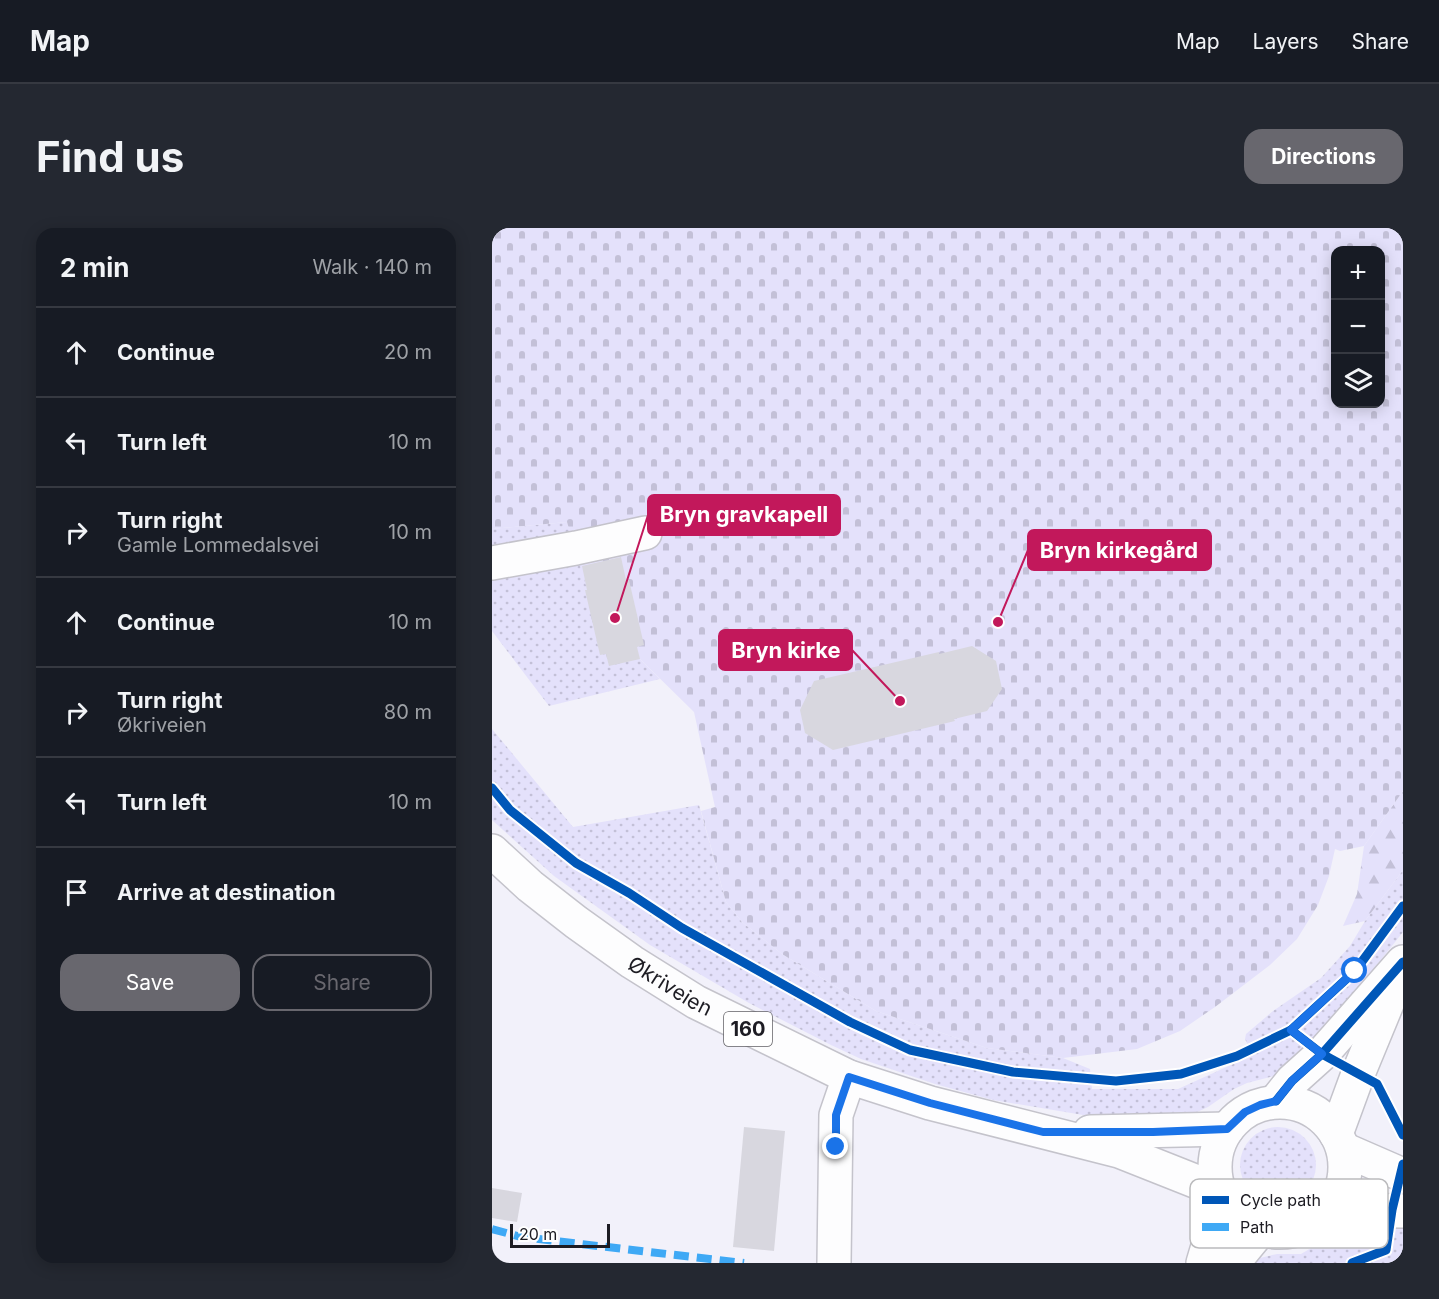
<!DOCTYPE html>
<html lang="en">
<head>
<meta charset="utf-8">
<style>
  :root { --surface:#171b24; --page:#242831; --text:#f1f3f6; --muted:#9ea1a6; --line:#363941; --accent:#68676e }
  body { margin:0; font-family:Inter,sans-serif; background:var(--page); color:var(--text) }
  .controls { position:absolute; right:18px; top:18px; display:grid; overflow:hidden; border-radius:12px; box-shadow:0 3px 15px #0003 }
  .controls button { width:54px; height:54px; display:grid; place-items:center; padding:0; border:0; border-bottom:2px solid var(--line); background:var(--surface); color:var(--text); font:30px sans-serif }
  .scale { position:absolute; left:18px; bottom:15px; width:100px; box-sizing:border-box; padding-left:6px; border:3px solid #1d1c23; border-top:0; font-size:16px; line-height:21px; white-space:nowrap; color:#1d1c23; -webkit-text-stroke:4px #fff; paint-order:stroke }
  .stop { position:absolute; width:18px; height:18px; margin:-14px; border:4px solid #1a73e8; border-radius:50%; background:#fff }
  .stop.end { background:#1a73e8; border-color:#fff; box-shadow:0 2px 6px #0008 }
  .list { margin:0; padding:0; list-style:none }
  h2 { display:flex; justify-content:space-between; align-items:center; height:78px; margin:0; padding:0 24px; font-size:26px }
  h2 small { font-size:20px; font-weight:400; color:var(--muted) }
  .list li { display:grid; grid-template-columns:39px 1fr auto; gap:18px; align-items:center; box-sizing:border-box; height:90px; padding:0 24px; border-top:2px solid var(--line) }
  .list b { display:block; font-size:22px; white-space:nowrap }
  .list p { margin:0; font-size:20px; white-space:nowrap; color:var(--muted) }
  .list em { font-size:20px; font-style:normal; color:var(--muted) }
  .actions { display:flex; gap:12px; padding:18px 24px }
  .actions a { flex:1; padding:14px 0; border:2px solid var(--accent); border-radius:18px; text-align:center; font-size:21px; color:var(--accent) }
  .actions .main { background:var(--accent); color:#fff }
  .icon { flex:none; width:33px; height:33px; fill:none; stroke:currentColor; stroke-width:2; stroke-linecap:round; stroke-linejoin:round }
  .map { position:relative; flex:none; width:911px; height:1035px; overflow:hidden; border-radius:18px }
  header { display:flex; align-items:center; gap:36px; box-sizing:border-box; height:84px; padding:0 30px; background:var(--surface); border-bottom:2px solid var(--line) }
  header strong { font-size:28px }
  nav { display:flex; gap:33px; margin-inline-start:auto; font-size:21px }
  .intro { display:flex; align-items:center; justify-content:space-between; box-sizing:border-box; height:144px; padding:0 36px }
  h1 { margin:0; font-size:42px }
  .button { padding:15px 27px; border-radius:18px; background:var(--accent); color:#fff; font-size:21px; font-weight:700 }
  main { display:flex; gap:36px; padding:0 36px }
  aside { flex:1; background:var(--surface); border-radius:18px; box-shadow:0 3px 15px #0003 }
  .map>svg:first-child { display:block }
  .grass { fill:url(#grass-dots) }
  .forest { fill:url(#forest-firs) }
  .cemetery { fill:url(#cemetery-stones); fill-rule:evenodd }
  .building { fill:#d8d7df }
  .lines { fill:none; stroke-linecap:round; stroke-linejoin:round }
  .minor-casing { stroke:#c4c3cb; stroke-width:36 }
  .major-casing { stroke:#c4c3cb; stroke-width:36 }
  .minor { stroke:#fdfdfe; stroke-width:33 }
  .major { stroke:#fdfdfe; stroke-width:33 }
  .quiet { stroke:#3fa9f5; stroke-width:8; stroke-dasharray:15 8; stroke-linecap:butt }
  .cycleway-casing { stroke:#fff; stroke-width:13 }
  .cycleway { stroke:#0057b8; stroke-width:9 }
  .route { stroke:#1a73e8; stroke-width:8 }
  .labels { text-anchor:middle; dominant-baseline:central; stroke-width:5; stroke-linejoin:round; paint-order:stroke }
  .shield { fill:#fff; stroke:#616065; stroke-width:1.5 }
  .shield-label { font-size:20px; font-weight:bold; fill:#1d1c23 }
  .street-label { font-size:21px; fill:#1d1c23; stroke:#fff }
  .key { fill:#fff; stroke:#bbbbbd; stroke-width:1.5 }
  .key-label { font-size:16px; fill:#1d1c23 }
  .leader { fill:none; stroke:#c2185b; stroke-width:2 }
  .callout-dot { fill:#c2185b; stroke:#fff; stroke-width:2 }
  .callout { fill:#c2185b; stroke:#c2185b; stroke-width:2 }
  .callout-label { font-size:22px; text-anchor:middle; font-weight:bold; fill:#fff }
</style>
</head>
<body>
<header>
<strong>Map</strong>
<nav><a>Map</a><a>Layers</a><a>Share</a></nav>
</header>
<div class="intro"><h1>Find us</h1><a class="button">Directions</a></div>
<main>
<aside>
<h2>2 min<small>Walk · 140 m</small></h2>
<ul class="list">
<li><svg class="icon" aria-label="ahead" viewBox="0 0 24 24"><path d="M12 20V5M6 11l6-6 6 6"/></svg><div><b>Continue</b></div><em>20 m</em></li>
<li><svg class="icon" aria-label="left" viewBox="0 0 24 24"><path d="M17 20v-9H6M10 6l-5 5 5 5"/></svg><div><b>Turn left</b></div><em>10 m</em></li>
<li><svg class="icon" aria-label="right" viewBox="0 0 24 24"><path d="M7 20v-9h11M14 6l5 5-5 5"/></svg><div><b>Turn right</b><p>Gamle Lommedalsvei</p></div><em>10 m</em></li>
<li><svg class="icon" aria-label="ahead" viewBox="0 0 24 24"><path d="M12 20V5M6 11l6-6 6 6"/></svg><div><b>Continue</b></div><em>10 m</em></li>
<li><svg class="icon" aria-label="right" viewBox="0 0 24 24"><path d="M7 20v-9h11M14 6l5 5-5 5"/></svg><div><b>Turn right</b><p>Økriveien</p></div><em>80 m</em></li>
<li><svg class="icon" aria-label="left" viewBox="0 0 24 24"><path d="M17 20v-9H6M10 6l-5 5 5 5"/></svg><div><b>Turn left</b></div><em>10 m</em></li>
<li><svg class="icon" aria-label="arrive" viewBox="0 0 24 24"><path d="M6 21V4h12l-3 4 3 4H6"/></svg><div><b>Arrive at destination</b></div></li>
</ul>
<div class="actions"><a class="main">Save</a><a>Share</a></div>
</aside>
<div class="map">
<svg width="911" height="1035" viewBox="0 0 911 1035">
  <defs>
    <pattern id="grass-dots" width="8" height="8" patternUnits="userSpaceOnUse" patternTransform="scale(1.5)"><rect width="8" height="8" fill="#e4e1fb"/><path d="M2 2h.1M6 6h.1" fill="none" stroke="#c3c0d7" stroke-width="1.8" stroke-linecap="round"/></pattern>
    <pattern id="forest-firs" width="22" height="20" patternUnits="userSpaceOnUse" patternTransform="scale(1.5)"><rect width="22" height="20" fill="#e4e1fb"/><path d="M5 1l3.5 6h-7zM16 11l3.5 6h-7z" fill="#c3c0d7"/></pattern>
    <pattern id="cemetery-stones" width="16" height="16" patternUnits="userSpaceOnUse" patternTransform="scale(1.5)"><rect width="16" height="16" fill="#e4e1fb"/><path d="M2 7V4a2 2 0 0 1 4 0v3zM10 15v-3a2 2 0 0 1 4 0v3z" fill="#c3c0d7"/></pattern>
  </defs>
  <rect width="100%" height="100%" fill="#f2f1fa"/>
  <g class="grass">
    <polygon points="75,294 89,334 114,426 148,431 168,451 57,478 0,403 0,301"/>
    <polygon points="0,501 81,599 207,577 234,674 250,694 290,726 384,783 495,820 571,830 598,841 600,861 686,861 761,827 753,811 754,806 781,783 829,750 858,718 873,693 911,642 911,704 807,835 789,846 755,855 742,861 716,879 701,886 629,888 591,887 501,872 443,856 369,831 339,817 257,775 158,717 62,648 0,592"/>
    <circle cx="786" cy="937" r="38"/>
    <polygon points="911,996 911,1035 759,1035 763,1031 785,1026 809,1026 858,997"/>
  </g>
  <polygon class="forest" points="911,563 911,642 873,693 851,698 865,666 872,618"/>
  <path class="cemetery" d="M0,0H911V563L872,618L848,623L843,621L837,648L826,677L805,711L778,737L723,779L688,803L645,821L571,830L495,820L384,783L290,726L250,694L234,674L209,583L223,579L202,484L148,431L117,438L114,426L108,427L93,362L95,361L75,294L0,301ZM844,22H888V176H844Z"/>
  <g class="building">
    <polygon points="129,329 134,352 137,352 152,417 145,419 148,431 117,438 114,426 108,427 93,362 95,362 90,338"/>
    <polygon points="480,418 504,433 510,461 495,483 462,491 463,493 341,522 313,505 308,482 322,453 447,424 447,426"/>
    <polygon points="252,899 293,903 282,1023 241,1019"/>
    <polygon points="0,960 30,965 25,994 0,990"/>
  </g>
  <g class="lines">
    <g class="minor-casing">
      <g id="minor">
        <polyline points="0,335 84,320 153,305"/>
        <polyline points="784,873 800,853 830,826 911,734"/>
        <polyline points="844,906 866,846 904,754"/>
        <polyline points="342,1035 344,887 357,849"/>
        <polyline points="711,1035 719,1008 736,978"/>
        <polyline points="741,1035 769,1001"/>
      </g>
    </g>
    <g class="major-casing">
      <g id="major">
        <path id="s1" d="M0,623L38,658L84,694L140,734L204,774L357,849L438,875L627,923L728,963"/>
        <circle cx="788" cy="939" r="65"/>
        <polyline points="598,904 735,901"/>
        <polyline points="851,921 911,947"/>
        <polyline points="837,982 911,983"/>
      </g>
    </g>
    <use href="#minor" class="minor"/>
    <use href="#major" class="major"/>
    <polyline class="quiet" points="0,1001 29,1009 252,1035"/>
    <g class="cycleway-casing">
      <g id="cycleway">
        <polyline points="0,560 18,582 84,635 137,665 190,700 358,794 418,822 521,844 624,853 689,846 745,828 799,802 863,743 911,678"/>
        <polyline points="799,802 830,826 885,856 911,907"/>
        <polyline points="784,873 800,853 830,826 911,734"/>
        <polyline points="860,1035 894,1022 900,982 911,936"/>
      </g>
    </g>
    <use href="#cycleway" class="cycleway"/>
  </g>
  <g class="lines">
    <polyline class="route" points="344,919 344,887 357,849 438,875 551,904 661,904 735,901 753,884 768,877 784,873 800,853 830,826 799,802 863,743"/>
  </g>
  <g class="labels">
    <rect class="shield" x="232" y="784" width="48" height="34" rx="4.5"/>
    <g class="shield-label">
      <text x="256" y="801">160</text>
    </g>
    <g class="street-label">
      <text stroke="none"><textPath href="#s1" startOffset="224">Økriveien</textPath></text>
    </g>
  </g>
  <rect x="698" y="951" width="198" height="69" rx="9" class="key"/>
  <rect x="710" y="968" width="27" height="8" fill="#0057b8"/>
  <rect x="710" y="995" width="27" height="8" fill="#3fa9f5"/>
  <g class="key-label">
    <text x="748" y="978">Cycle path</text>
    <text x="748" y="1005">Path</text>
  </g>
  <path class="leader" d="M123 390L156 287M506 394L536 322M408 473L360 422"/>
  <g class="callout-dot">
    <circle cx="123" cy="390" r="6"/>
    <circle cx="506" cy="394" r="6"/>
    <circle cx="408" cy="473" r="6"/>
  </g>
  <g class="callout">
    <rect x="156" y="267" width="192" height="40" rx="6"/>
    <rect x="536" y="302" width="183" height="40" rx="6"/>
    <rect x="227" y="402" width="133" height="40" rx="6"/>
  </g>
  <g class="callout-label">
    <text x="252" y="294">Bryn gravkapell</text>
    <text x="627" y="330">Bryn kirkegård</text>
    <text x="294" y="430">Bryn kirke</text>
  </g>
</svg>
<div class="controls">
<button>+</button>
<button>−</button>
<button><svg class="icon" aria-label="layers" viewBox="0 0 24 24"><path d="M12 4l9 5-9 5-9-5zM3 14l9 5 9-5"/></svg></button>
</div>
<div class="scale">20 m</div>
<div class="stop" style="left:863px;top:743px"></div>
<div class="stop end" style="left:344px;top:919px"></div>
</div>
</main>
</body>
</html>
